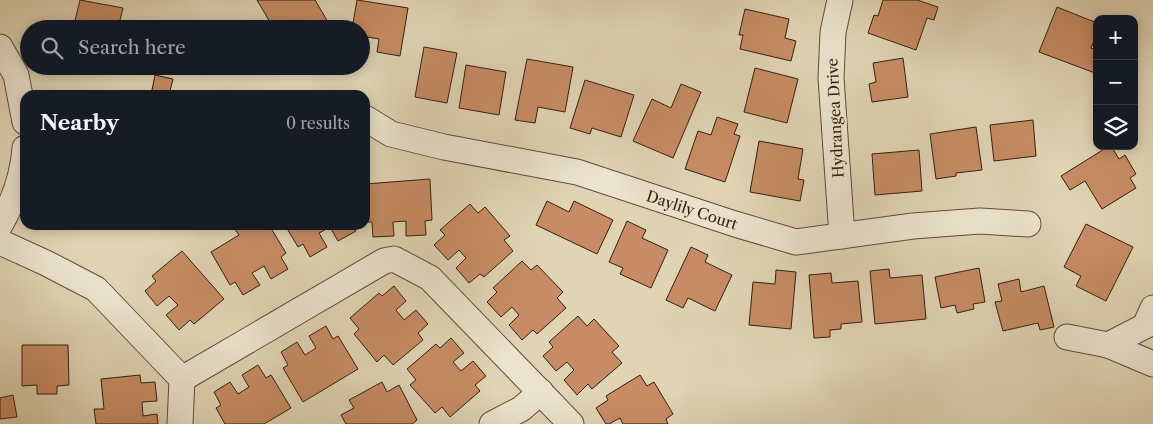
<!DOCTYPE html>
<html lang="en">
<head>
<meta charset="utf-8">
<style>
  :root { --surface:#171b24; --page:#20242c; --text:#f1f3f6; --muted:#9ea1a6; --line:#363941 }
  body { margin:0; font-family:"Libre Caslon Text",serif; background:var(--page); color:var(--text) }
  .controls { position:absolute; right:15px; top:15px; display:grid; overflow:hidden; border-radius:10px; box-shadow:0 2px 12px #0003 }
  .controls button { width:45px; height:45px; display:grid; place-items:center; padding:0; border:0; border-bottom:1px solid var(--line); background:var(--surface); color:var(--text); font:25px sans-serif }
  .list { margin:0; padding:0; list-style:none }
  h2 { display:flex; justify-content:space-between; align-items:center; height:65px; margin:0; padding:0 20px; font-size:21px }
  h2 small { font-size:16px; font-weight:400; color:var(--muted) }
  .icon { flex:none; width:28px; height:28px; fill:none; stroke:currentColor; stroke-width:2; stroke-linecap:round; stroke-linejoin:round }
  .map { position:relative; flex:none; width:1153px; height:424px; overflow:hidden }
  .search { position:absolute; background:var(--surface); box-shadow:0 2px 12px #0003; left:20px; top:20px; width:350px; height:55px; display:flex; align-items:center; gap:12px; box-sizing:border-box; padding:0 18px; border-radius:28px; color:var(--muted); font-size:19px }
  .panel { position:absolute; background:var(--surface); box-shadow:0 2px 12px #0003; left:20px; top:90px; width:350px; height:140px; border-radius:15px }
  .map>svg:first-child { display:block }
  .building { fill:#c78c65; stroke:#351f0e }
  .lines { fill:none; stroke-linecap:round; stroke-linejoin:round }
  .minor-casing { stroke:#604c38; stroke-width:27 }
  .minor { stroke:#ebe3ce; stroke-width:25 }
  .labels { text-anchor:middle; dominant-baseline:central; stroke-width:5; stroke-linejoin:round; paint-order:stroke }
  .street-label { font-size:15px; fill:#351f0e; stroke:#ebe3ce }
</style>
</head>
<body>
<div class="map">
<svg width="1153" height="424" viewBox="0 0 1153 424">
  <rect width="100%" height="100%" fill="#e0d4b4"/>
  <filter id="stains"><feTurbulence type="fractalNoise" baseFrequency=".004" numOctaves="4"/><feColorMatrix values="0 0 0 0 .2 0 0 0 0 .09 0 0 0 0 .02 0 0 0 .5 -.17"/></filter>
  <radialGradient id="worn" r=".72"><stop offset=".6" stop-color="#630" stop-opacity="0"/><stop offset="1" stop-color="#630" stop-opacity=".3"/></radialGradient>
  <g class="building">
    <polygon points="80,0 123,8 118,28 110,26 110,29 73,29"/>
    <polygon points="257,0 315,0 332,29 274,29"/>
    <polygon points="357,0 408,8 400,56 377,52 379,39 361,36 361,29 352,29"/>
    <polygon points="883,0 917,0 938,7 934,20 927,18 916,50 868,33 874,15 878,16"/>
    <polygon points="1057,7 1097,23 1097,34 1091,48 1097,50 1097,69 1095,73 1039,52"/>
    <polygon points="745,9 789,19 785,38 796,41 791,61 740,49 743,35 739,35"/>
    <polygon points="424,47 457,53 447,103 415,97"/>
    <polygon points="903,58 908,97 872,102 869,84 876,82 873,63"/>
    <polygon points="527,59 573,67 565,112 538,107 535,123 515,120"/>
    <polygon points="466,65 506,72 499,115 459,108"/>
    <polygon points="755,68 798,79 787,123 744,112"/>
    <polygon points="155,75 173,79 169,95 151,95"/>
    <polygon points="585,80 634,95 621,137 592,128 590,134 570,128"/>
    <polygon points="681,84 701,92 673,158 633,141 652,99 671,108"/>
    <polygon points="717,117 738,124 734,134 740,136 725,182 685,169 698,131 711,135"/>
    <polygon points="1033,120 1036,156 994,161 990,125"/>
    <polygon points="976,127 982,170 956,173 956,176 936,179 930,134"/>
    <polygon points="759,141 803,149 798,179 804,180 800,201 750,192"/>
    <polygon points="1109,146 1111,146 1119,159 1125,155 1136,174 1130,178 1136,188 1102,209 1085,181 1070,190 1061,176"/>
    <polygon points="919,150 922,191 875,195 872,154"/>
    <polygon points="430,179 432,220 425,221 426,235 406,236 406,221 393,222 394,236 373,237 372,222 368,222 365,184"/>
    <polygon points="547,201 569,212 574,201 613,220 597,254 536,225"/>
    <polygon points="470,204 478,213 485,207 510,236 504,240 513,251 484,277 480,274 469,283 456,268 466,258 459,250 448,260 434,245 445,235 440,230"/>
    <polygon points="627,221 646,230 642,238 668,250 651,288 620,274 623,268 609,262"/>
    <polygon points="1086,224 1133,247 1106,301 1076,286 1081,276 1064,267"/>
    <polygon points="240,225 254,225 254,226 269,225 286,253 281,257 288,269 271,279 264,266 252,273 260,285 243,295 235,282 230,285 211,252 239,235 234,228"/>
    <polygon points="285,225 352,225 356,231 338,241 330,227 319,233 327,247 310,257 303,244 298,247"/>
    <polygon points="691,247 708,255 705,262 732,275 715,311 688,298 683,308 666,300"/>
    <polygon points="182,251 224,299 194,324 190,320 179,330 166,315 178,305 169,296 157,306 145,291 156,281 152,276"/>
    <polygon points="522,261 531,270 537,265 563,292 557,298 566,308 537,334 533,330 522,340 509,325 519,315 512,307 501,317 487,302 497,292 493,288"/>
    <polygon points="979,268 985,302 973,304 974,309 957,313 955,305 941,308 935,277"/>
    <polygon points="889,269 890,278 922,275 926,319 875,324 870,271"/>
    <polygon points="776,270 796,272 791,329 749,325 753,282 775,284"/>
    <polygon points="831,273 832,283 858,281 862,322 841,324 841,329 830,330 830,337 814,338 809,275"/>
    <polygon points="1019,279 1021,292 1044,286 1054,327 1040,330 1038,323 1003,331 995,302 1002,301 998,284"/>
    <polygon points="394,286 406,301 396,310 404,320 416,310 428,324 418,333 423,340 393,365 384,355 377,362 354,334 359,329 350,318 379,293 382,296"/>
    <polygon points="578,316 587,326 594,319 619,346 612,352 622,363 592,389 588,384 577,395 564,380 574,370 567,362 556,371 543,356 553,347 549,342"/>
    <polygon points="326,326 333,339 338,336 358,369 303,402 283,368 288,365 281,352 297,342 305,355 316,348 309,336"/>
    <polygon points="451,338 464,353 453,362 461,371 473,361 486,376 475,385 480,391 450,417 442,407 435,413 410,385 416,380 407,369 436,344 440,348"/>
    <polygon points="22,345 68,345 69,385 57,386 57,394 37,394 37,385 22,386"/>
    <polygon points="258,365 266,378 271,375 291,408 264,424 225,424 216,408 221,405 214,392 230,382 238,394 249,387 242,375"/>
    <polygon points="140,375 141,383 155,382 157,401 142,402 143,416 157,414 158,424 96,424 94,409 104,409 101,379"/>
    <polygon points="640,375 647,386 654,382 673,414 666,419 668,424 623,424 620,418 609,424 606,424 596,408 608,400 606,396"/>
    <polygon points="382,382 387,392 399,385 417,420 412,424 346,424 341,415 354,408 349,400"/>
    <polygon points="13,395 17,417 0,419 0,398"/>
  </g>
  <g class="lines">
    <g class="minor-casing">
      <g id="minor">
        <polyline points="840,0 833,32 831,78 842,236"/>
        <polyline points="0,47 16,75 25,122"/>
        <polyline points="365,118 391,134 444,147 577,172 735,224 796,242 913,226 980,221 1028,224"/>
        <path d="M0,225C14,201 23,176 25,148"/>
        <polyline points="0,242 46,263 96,289 182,379"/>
        <polyline points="1067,337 1108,345 1153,364"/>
        <polyline points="1108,345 1145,326 1153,308"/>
        <polyline points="180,424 182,379 384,261 394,259 430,278 571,424"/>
        <polyline points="492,424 521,409 541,392"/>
      </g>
    </g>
    <use href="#minor" class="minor"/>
  </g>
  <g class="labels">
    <g class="street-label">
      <text transform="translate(835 118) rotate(-93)">Hydrangea Drive</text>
      <text transform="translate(692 210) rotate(18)">Daylily Court</text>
    </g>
  </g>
  <rect width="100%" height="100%" filter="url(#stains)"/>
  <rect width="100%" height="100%" fill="url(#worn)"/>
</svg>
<div class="controls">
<button>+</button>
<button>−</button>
<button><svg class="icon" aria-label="layers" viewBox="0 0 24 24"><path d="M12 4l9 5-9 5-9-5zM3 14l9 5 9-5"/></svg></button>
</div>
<div class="search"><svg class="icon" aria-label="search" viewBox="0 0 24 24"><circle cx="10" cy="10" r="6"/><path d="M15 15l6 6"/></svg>Search here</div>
<section class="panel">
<h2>Nearby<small>0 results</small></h2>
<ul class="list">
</ul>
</section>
</div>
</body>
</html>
